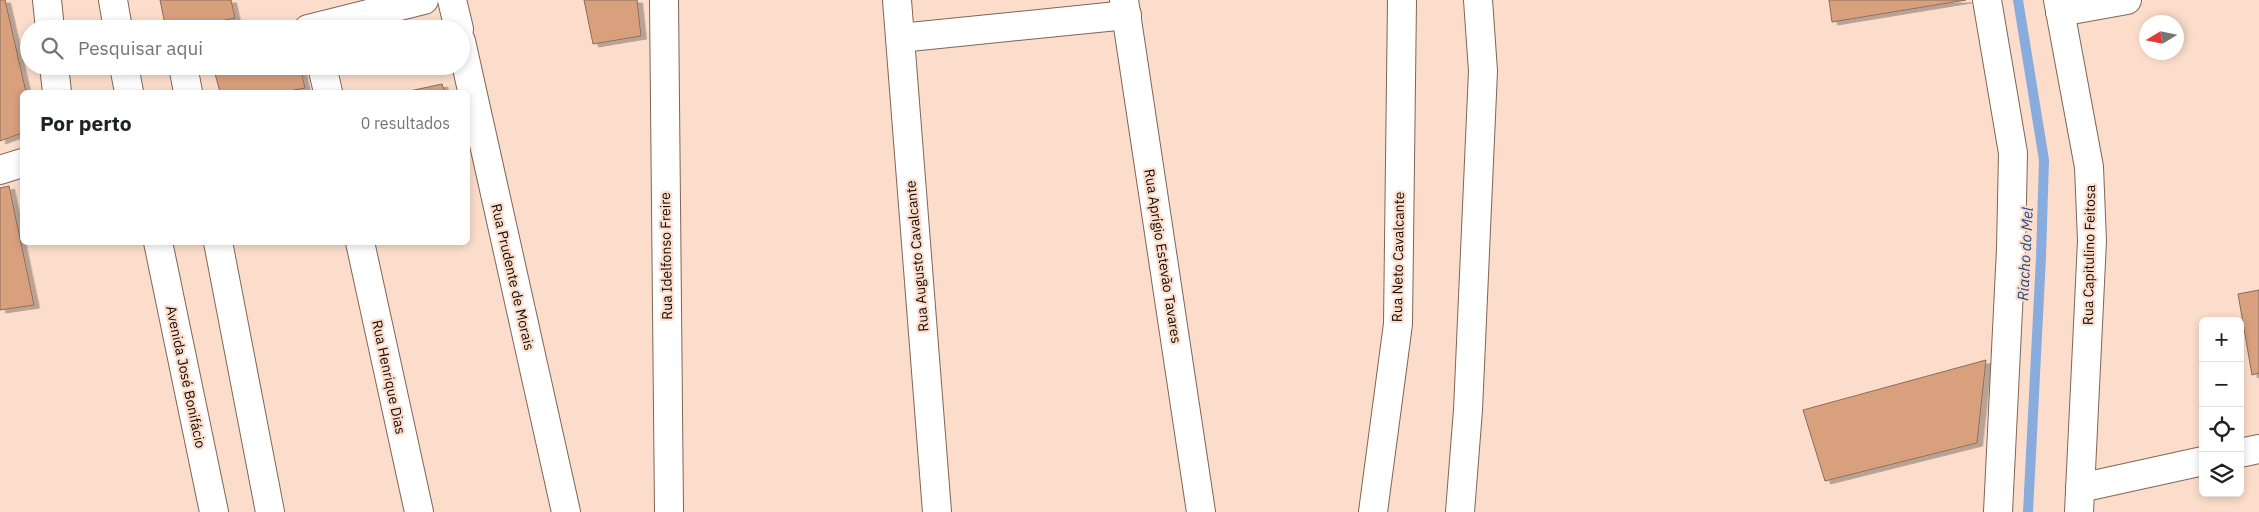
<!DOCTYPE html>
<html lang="pt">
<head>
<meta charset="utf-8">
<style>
  :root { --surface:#fff; --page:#f6f6f6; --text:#202124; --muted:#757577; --line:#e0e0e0 }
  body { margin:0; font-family:"IBM Plex Sans",sans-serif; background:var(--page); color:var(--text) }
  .controls { position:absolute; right:15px; bottom:15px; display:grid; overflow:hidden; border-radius:8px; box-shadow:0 2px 8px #0003 }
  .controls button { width:45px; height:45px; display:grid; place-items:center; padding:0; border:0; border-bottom:1px solid var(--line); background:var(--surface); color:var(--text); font:25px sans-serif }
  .compass { position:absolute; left:2139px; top:15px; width:45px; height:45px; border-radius:50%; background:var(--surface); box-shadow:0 2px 8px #0003; rotate:260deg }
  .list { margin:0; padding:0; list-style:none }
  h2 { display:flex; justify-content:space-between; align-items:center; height:65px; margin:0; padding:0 20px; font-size:21px }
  h2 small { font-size:16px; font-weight:400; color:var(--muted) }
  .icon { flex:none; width:28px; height:28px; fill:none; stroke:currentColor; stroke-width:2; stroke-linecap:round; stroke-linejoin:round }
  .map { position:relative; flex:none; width:2259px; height:512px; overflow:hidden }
  .search { position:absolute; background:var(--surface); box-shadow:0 2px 8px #0003; left:20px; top:20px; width:450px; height:55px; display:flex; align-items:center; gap:12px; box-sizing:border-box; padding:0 18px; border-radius:28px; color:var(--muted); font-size:19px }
  .panel { position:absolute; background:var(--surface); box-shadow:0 2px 8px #0003; left:20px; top:90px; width:450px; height:155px; border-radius:8px }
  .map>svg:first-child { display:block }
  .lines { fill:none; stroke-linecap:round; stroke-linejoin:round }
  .stream { stroke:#89acde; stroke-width:10 }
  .building { fill:#d8a07d; stroke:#886d5d; filter:url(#shadow) }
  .minor-casing { stroke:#806555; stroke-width:30 }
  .tertiary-casing { stroke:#806555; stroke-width:30 }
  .secondary-casing { stroke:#806555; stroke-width:30 }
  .minor { stroke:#fff; stroke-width:28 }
  .tertiary { stroke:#fff; stroke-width:28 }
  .secondary { stroke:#fff; stroke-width:28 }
  .labels { text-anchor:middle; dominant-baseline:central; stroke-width:4.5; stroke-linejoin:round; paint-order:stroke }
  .street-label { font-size:14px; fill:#130904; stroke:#fcddcb }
  .water-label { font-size:15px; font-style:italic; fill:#214c89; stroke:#fcddcb }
</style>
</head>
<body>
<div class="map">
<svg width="2259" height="512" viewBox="0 0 2259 512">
  <defs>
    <filter id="shadow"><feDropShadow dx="5.5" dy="3" stdDeviation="0" flood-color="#0004"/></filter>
  </defs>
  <rect width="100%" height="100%" fill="#fcddcb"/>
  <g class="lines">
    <polyline class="stream" points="2018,0 2044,160 2041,257 2028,512"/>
  </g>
  <g class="building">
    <polygon points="0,0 5,0 26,92 22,92 22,133 0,141"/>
    <polygon points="160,0 231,0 235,18 184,29 166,29"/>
    <polygon points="584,0 637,0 641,36 593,44"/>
    <polygon points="1829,0 1966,0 1832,22"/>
    <polygon points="238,66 300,66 305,88 284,92 220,92 214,70"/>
    <polygon points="442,84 445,92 405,92"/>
    <polygon points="9,186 34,305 0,310 0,188"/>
    <polygon points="2259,290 2259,373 2252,375 2238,294"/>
    <polygon points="1986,360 1977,443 1825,481 1803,410"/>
  </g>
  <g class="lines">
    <g class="minor-casing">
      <g id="minor">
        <polyline points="47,0 50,29"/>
        <polyline points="452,0 459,29"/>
        <polyline points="664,0 669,512"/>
        <polyline points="1124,0 1201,512"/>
        <polyline points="2060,12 2127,0"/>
        <polyline points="900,38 1127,15"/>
        <polyline points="461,41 566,512"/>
        <polyline points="54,66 57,92"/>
        <polyline points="322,66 328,92"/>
        <polyline points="360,242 419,512"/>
        <polyline points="2240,453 2259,449"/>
        <polyline points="2080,488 2203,461"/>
        <polyline points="1373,512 1398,324 1402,0"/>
      </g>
    </g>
    <g class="tertiary-casing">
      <g id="tertiary">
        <polyline points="897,0 937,512"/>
        <polyline points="1987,0 2013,153 2011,249 1998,512"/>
        <polyline points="2058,0 2089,167 2092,241 2079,512"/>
        <polyline points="0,170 22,163"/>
        <polyline points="1460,512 1468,410 1483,71 1478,0"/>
      </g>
    </g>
    <g class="secondary-casing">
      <g id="secondary">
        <polyline points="113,0 118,29"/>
        <polyline points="308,29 424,0"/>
        <polyline points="124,66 129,92"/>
        <polyline points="183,66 188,92"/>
        <polyline points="158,242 214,512"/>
        <polyline points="218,242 270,512"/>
      </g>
    </g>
    <use href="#minor" class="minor"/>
    <use href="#tertiary" class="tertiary"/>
    <use href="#secondary" class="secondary"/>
  </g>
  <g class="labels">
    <g class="street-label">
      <text transform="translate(2089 255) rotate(-89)">Rua Capitulino Feitosa</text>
      <text transform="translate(666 256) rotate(-91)">Rua Idelfonso Freire</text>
      <text transform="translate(917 256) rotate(-95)">Rua Augusto Cavalcante</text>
      <text transform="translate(1163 256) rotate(81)">Rua Aprígio Estevão Tavares</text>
      <text transform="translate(1398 257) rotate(-89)">Rua Neto Cavalcante</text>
      <text transform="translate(513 277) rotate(77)">Rua Prudente de Morais</text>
      <text transform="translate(186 377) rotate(78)">Avenida José Bonifácio</text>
      <text transform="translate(389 377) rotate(78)">Rua Henrique Dias</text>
    </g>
    <g class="water-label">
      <text transform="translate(2025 254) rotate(-87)">Riacho do Mel</text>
    </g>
  </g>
</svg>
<div class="controls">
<button>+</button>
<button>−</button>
<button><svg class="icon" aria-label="locate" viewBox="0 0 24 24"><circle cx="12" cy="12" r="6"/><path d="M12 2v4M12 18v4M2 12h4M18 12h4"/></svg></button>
<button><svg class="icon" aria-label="layers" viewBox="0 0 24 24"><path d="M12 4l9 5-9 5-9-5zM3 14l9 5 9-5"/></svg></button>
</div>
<svg class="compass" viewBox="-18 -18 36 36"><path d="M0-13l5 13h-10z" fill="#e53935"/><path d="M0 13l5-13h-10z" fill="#757577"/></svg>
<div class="search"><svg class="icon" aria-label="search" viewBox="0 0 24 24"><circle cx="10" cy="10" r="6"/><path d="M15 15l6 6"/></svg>Pesquisar aqui</div>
<section class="panel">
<h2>Por perto<small>0 resultados</small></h2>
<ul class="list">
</ul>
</section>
</div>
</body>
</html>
